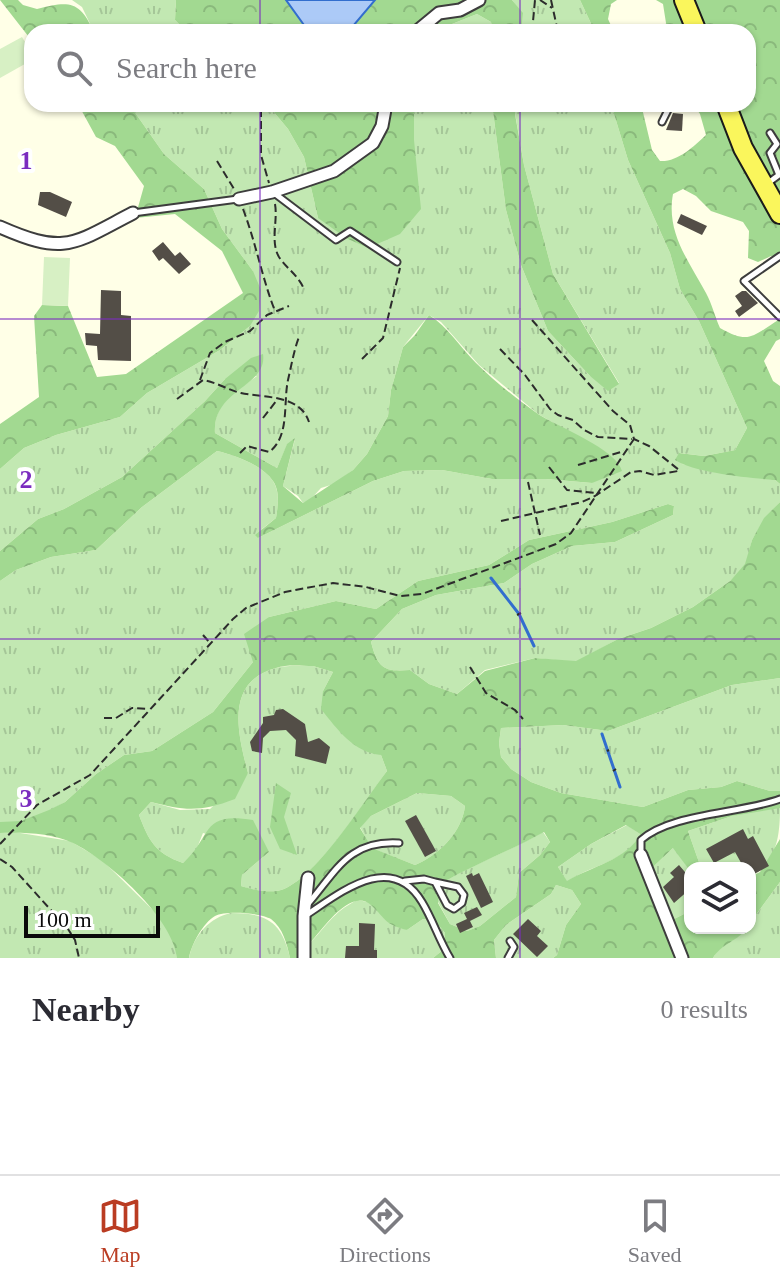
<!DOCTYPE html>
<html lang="en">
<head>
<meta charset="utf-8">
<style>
  :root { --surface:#fff; --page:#f2f2f3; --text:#2b2b33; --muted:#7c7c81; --line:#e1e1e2; --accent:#ba3c22 }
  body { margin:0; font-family:"Times New Roman",serif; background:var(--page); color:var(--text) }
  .controls { position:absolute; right:24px; bottom:24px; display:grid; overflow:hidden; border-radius:16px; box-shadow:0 2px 6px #0004 }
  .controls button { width:72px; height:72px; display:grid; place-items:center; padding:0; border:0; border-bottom:2px solid var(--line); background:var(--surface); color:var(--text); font:40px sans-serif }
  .scale { position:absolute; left:24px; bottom:20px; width:136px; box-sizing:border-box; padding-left:8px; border:4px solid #0a0a0a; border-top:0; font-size:22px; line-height:28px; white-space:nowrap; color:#0a0a0a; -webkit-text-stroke:6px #fff; paint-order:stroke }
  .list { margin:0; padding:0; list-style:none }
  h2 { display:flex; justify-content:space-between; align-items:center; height:104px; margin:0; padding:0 32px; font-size:34px }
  h2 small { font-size:26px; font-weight:400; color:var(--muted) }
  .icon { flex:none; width:44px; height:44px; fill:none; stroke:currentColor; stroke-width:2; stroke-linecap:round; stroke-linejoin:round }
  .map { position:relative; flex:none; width:780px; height:958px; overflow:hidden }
  .search { position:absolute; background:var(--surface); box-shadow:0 2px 6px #0004; left:24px; right:24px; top:24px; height:88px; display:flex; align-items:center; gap:20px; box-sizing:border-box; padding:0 28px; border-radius:24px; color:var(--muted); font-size:30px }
  .sheet { height:216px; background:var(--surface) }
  nav { display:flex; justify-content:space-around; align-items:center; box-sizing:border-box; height:112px; border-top:2px solid var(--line); background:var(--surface); font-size:22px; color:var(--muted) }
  nav a { display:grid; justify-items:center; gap:4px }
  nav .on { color:var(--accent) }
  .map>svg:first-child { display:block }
  .grass { fill:url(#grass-tufts) }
  .forest { fill:url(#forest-crowns); fill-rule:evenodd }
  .pitch { fill:#d7f0c4 }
  .water { fill:#accaf7; stroke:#326ece; stroke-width:2 }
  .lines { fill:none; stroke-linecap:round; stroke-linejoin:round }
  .stream { stroke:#326ece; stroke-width:3 }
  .building { fill:#534e47 }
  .lane-casing { stroke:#3d3d3d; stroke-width:9 }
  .street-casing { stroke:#3d3d3d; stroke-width:15 }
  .primary-casing { stroke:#1b1b1b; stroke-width:22 }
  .path { stroke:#2c2c2c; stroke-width:2; stroke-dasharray:8 4; stroke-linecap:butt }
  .lane { stroke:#fff; stroke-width:5 }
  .street { stroke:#fff; stroke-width:11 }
  .primary { stroke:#faf65c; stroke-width:18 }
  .grid { fill:none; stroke:#7b2cbf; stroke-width:2; stroke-opacity:0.55 }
  .grid-label { font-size:26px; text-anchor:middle; font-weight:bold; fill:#7b2cbf; stroke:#fff; stroke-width:8; stroke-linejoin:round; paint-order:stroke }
</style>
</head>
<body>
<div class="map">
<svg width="780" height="958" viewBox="0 0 780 958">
  <defs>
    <pattern id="grass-tufts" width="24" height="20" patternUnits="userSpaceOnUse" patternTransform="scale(2)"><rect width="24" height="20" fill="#c2e8b2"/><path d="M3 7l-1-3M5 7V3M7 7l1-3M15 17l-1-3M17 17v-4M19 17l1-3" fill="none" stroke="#a5c698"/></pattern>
    <pattern id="forest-crowns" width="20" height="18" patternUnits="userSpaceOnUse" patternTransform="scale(2)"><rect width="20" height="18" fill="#a2d991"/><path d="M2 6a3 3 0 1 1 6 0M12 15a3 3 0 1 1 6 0" fill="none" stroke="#8ab97c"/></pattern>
  </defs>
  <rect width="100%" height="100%" fill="#ffffe7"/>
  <g class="grass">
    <polygon points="72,0 176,0 175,20 187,32 94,32 82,7"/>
    <polygon points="512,0 580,0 595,32 522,32 523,14"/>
    <polygon points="477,14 491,22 493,32 443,32 447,26"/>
    <path d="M129,104H267L288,129L304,157L318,218L414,140V104H492L506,210L521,265L548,331L590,376L619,383L553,274L524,165L515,113L516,104H611L628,160L670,253L680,289L699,321L747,428L735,450L704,456L680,453L682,464L775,480L780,484V502L765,518L752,540L746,564L730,581L693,607L651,628L618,639L576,662L535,658L485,670L457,694L429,684L410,670C383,672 378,668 371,642L402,609L436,595L504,583L532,564L572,546L615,542L673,515L674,506L668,504L612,522L529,540L489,565L418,581L376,609L336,601L269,617L253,662L213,712L152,751L124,755L96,774L65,802L49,811L21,822H0V581L16,570L51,557L96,550L142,507L217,451C235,455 262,465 273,481C280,492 278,506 276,518L262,529L258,538L373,481L404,471L442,470L492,479H546L592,483L605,452L538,414L479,365L441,322L429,315L403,347L391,390L388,416L367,454L353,470L334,484L321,488L309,501L303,503L298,496L283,486L295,439L287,445L277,468L215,433C213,403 235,392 257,376L225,379L205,401L122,477L64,509L38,519L0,551V469L24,448L56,435L120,417L147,393L220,350L250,326L253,271L222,229L204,189L164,154Z"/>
    <path d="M313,666L333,672L323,691L381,755L387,771C364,802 319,874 284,889C273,894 252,890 241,886L242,875L269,852L203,833L195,853L183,863C155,853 149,841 139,815L151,802L180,810L210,809L248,773C238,734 224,682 276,668C287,665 302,666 313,666Z"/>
    <polygon points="780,678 780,791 770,791 737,781 721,787 688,790 643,807 561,793 531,782 511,769 501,757 499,743 501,728 563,725 608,731 732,685"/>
    <path d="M417,793L451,796L465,806C462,832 439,855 415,865L371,848L360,827L371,816Z"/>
    <path d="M766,808H780C780,835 777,863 750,877V868H701L688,831L732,816Z"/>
    <path d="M627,825L640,834C628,862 589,865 567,882L558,867L591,844Z"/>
    <polygon points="14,832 70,841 102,860 161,918 176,942 177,958 0,958 0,833"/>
    <path d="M543,832L550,842L540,855L519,873L516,897L480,926L467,931L450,924L438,902L442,883C475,863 510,851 543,832Z"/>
    <polygon points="674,847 690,871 690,911 670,921 657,913 646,882 654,866"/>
    <polygon points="780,882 780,958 713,958 717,951 750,928 750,923"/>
    <polygon points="556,885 572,890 581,904 566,925 557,955 553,958 496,958 494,940 506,925 551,894"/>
    <path d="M357,900L368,902L407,930L423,919L435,921L445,933L444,949L433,958H308V945C327,926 332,913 357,900Z"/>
    <path d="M231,913C267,913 282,922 290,958H189C193,936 210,917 231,913Z"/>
  </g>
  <g class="forest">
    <path d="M0,0H18L23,5L37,9C71,0 80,2 94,32H32V41Z"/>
    <polygon points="176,0 512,0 523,13 522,32 493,32 491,22 477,14 447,26 443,32 187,32 175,20"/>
    <polygon points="580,0 617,0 611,4 608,19 614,32 595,32"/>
    <path d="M656,0H780V260L771,256L758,262L748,258L749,231L743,222L711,211L696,196L683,189L673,194C666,232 688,260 706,293C712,304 715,317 720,328C750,345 752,336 780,319V339L776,341L764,361L773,381L780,386V484L775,480C750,478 695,473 675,460L679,453L704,456L735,450L747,428L699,321L680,289L670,253L628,160L611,104H641L652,150L660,161C678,162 693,147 706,135L700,114L693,104H748V32H664L666,23L663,4Z"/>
    <polygon points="78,104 129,104 164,154 204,189 222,229 253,271 261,290 259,311 250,326 220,350 147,393 120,417 56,435 24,448 0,469 0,424 39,397 34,316 42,305 68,306 97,377 126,374 243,293 222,251 175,214 135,218 144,186 115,146 96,137"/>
    <polygon points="267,104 414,104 414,140 421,209 400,234 368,248 346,238 318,218 304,157 288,129"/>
    <polygon points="492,104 516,104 515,114 524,165 553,274 619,384 608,391 590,376 548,331 521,265 506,210"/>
    <path d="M429,315C448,327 460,347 476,363C494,381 517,399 538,414C558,427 617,449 622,471L592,483L546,479H492L442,470L404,471L373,481L258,538L255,535L276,518C278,506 280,491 273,481C262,465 235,455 217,451L142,507L96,550L51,557L16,570L0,581V551L38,519L64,509L122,477L205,401L225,379L251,358L263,354C268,387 212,389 215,433L277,468L287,444L295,438L283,486L303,503L353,470L367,454L388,416L391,390L403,347L415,335Z"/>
    <path d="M780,502V678L732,685L608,731L563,725L501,728L499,743L501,757L511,769L531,782L561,793L643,807L688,790L721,787L737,781L770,791H780V808L732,816L688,831L701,868H690V871L673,848L654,866L646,882L657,913L670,921L690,911V928H747C738,941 721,944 713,958H553L557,955L566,925L581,904L572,890L556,885L551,894L506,925L494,940L496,958H433L444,949L445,933L435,921L423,919L407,930C384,924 387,920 371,905C350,886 321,932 308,945V958H290C287,944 283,928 271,919C261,913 226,910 215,916C203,923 191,945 189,958H177C173,918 108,860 73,843C52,833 22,832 0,833V822L21,821L49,810L65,802L96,774L124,755L152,751L213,712L253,662L244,634L269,617L336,601L376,609L418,581L489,565L529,540L612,522L668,504L674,506L673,515L615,542L572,546L532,564L504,583L436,595L402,609L371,642C378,668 383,672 410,670L429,684L457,694L485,671L535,658L576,661L618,639L651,628L693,607L730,581L745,564L752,540L764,518ZM313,666L333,672L323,691L321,709C338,730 353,752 381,755L387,771C363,802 319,874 284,889C273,894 253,890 241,886L242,875L269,852L253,820C200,811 213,836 183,863C155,853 149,841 139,815L151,802C185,811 201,812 235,799L248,773C238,734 224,682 276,668C287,664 302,666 313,666ZM417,793L451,796L465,806C462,832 439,855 415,865L372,848L360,828L371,816ZM626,825L640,834C628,860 589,867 567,881L558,867L591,844ZM544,832L550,842L540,855L519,873L516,897L480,926L467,931L450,924L438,903L442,883C475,864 510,851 544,832Z"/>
    <polygon points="276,783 291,793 284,817 297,855 280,849 270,827"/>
    <polygon points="780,839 780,882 750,923 750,877 760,872"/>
  </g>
  <g class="pitch">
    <polygon points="22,37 32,54 32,60 0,78 0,49"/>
    <polygon points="44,257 70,258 68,306 42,305"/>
  </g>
  <polygon class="water" points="286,0 375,0 348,32 309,32"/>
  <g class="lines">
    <g class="stream">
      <polyline points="491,578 519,614 534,646"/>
      <polyline points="602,734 620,787"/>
    </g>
  </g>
  <g class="building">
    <polygon points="673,113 683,114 682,131 666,130"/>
    <polygon points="40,192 50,192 72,202 66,217 38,205"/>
    <polygon points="681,214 707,226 702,235 677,223"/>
    <polygon points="163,242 175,256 180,252 191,264 179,274 163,258 159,261 152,251"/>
    <polygon points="101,290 121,291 121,315 131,316 131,361 98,360 97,346 86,345 85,333 100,334"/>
    <polygon points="742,291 746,291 758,303 739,317 735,311 742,306 735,296"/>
    <polygon points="283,709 305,724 308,742 319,738 330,747 326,764 295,756 296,740 286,730 270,731 263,738 262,753 252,751 250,742 263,723 263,717 274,715 276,710"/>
    <polygon points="416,815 436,851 425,857 405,821"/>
    <polygon points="743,829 748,839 753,836 769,866 750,876 750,868 744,868 735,852 714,863 706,849"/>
    <polygon points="679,865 690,878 690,889 674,903 663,887 674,877 670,873"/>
    <polygon points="472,873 473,876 479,873 493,902 481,908 466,876"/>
    <polygon points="477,907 482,915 470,921 473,927 460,933 456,924 467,919 464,913"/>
    <polygon points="528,919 541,931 537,936 548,946 537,957 513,934"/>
    <polygon points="359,923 375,924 374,950 377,950 377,958 345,958 346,946 359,946"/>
  </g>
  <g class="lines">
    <g class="lane-casing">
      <g id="lane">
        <polyline points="662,122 671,104"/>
        <polyline points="768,183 779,175 770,153 777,144 770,133"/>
        <polyline points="274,193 336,240 350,231 397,262"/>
        <polyline points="133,213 238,199"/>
        <polyline points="780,256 744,281 780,317"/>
        <path d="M641,855V840C671,813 740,814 780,799"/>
        <polyline points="405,881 424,879 435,882 447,905 454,909 462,903 464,895 458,887 435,882"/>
        <path d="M308,904C337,870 349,840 399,843"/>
        <path d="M305,916C340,893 391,850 422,902C433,920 439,940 450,958"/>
        <polyline points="508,958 514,947 510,941"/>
      </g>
    </g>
    <g class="street-casing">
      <g id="street">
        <polyline points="416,32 439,13 460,10 479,0"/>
        <polyline points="239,199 272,192 334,171 373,143 382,126 386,104"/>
        <path d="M0,227C66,256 73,244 133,213"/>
        <polyline points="641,855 682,958"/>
        <polyline points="304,958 304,916 308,878"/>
      </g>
    </g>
    <g class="primary-casing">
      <g id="primary">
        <polyline points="684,0 697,32"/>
        <polyline points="726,104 743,148 780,214"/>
      </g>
    </g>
    <g class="path">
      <polyline points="540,0 552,8"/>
      <polyline points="551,0 558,32"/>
      <polyline points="532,32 535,0"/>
      <polyline points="496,108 499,104"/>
      <polyline points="261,109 261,155 269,183"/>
      <polyline points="217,161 234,189"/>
      <path d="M275,204C278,221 270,242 279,257C287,269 298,275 304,289"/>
      <path d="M243,209C256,243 262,278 275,311"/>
      <polyline points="532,320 613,411 630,425 634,439 649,446 679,470"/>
      <polyline points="500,349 525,375 550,409 558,415 573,420 584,430 598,437 632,439"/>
      <polyline points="362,359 383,338 400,268"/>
      <polyline points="200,380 210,353 225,342 250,331 267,315 289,306"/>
      <path d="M177,399L203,380C216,382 228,390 241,393C263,398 300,394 309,422"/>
      <polyline points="263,418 277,400"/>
      <path d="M240,453L247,446L269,452C290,437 283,403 288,380C291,367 294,350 299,337"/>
      <polyline points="578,465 624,451"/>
      <polyline points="549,467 567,490 596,493"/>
      <polyline points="528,482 540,535"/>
      <polyline points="501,521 582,502 595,496 631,472 640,471 654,475 678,471"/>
      <polyline points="517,615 521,613"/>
      <polyline points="203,635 210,643"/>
      <polyline points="470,667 486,693 515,710 523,719"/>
      <polyline points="104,718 116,718 132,708 148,709"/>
      <polyline points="607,751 609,750"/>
      <polyline points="613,771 616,769"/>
      <polyline points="0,844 37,805 90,775 233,619 246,608 285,592 333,583 366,587 400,596 422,594 556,544 571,533 634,439"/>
      <polyline points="0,859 12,867 68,929 75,940 79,958"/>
    </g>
    <use href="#lane" class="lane"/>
    <use href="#street" class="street"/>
    <use href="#primary" class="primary"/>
  </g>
  <path class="grid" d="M260,0V32M520,0V32M260,104V958M520,104V958M0,319H780M0,639H780"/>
  <g class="grid-label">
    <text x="26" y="169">1</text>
    <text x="26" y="488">2</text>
    <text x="26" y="807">3</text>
  </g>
</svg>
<div class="controls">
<button><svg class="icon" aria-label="layers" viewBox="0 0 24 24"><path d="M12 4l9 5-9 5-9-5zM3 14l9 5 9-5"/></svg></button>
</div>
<div class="scale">100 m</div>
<div class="search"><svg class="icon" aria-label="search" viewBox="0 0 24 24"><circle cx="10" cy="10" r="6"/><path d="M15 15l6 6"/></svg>Search here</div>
</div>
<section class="sheet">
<h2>Nearby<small>0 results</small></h2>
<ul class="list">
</ul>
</section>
<nav>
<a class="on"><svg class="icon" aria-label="map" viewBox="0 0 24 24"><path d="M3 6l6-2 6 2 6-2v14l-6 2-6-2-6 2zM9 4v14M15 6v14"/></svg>Map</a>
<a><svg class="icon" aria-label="directions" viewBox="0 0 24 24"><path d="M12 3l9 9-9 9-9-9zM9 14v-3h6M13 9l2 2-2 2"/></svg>Directions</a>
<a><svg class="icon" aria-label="saved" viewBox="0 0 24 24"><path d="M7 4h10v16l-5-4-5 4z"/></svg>Saved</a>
</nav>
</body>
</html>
